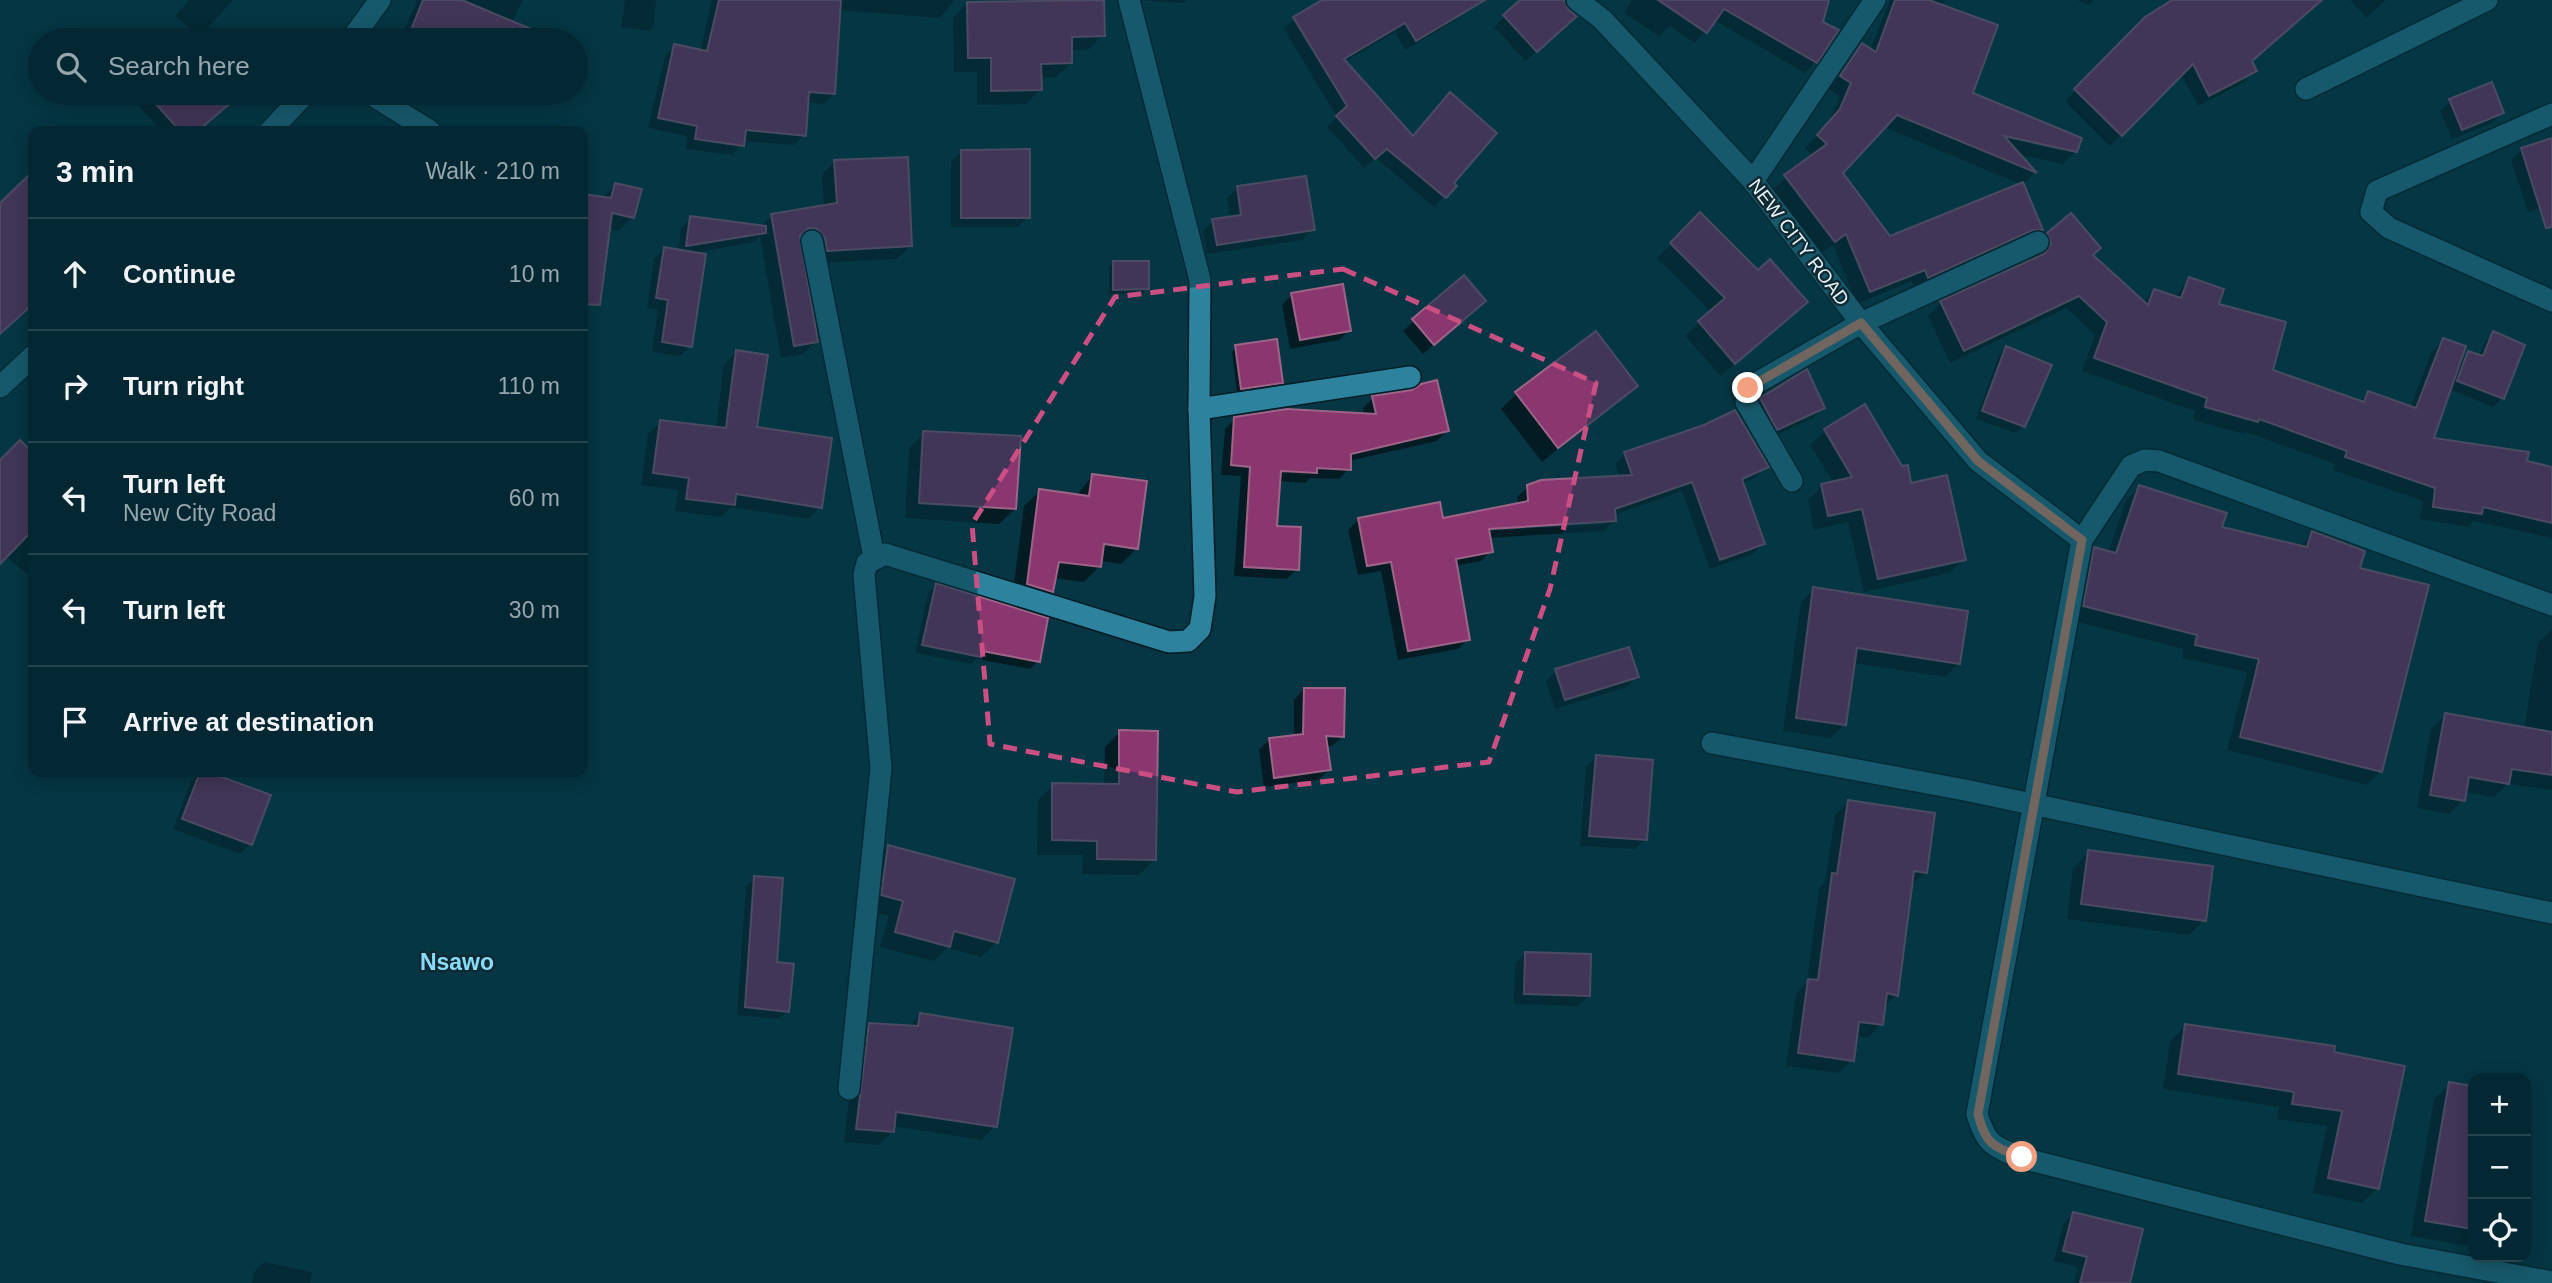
<!DOCTYPE html>
<html lang="en">
<head>
<meta charset="utf-8">
<style>
  :root { --surface:#042833; --page:#12343f; --text:#f1f3f6; --muted:#97a6ac; --line:#25444e }
  body { margin:0; font-family:Arial,sans-serif; background:var(--page); color:var(--text) }
  .controls { position:absolute; right:21px; bottom:21px; display:grid; overflow:hidden; border-radius:14px; box-shadow:0 4px 18px #0003 }
  .controls button { width:63px; height:63px; display:grid; place-items:center; padding:0; border:0; border-bottom:2px solid var(--line); background:var(--surface); color:var(--text); font:35px sans-serif }
  .stop { position:absolute; width:21px; height:21px; margin:-16px; border:5px solid #f2a080; border-radius:50%; background:#fff }
  .stop.end { background:#f2a080; border-color:#fff; box-shadow:0 2px 7px #0008 }
  .list { margin:0; padding:0; list-style:none }
  h2 { display:flex; justify-content:space-between; align-items:center; height:91px; margin:0; padding:0 28px; font-size:30px }
  h2 small { font-size:23px; font-weight:400; color:var(--muted) }
  .list li { display:grid; grid-template-columns:46px 1fr auto; gap:21px; align-items:center; box-sizing:border-box; height:112px; padding:0 28px; border-top:2px solid var(--line) }
  .list b { display:block; font-size:26px; white-space:nowrap }
  .list p { margin:0; font-size:23px; white-space:nowrap; color:var(--muted) }
  .list em { font-size:23px; font-style:normal; color:var(--muted) }
  .icon { flex:none; width:38px; height:38px; fill:none; stroke:currentColor; stroke-width:2; stroke-linecap:round; stroke-linejoin:round }
  .map { position:relative; flex:none; width:2552px; height:1283px; overflow:hidden }
  .search { position:absolute; background:var(--surface); box-shadow:0 4px 18px #0003; left:28px; top:28px; width:560px; height:77px; display:flex; align-items:center; gap:18px; box-sizing:border-box; padding:0 24px; border-radius:38px; color:var(--muted); font-size:26px }
  .panel { position:absolute; background:var(--surface); box-shadow:0 4px 18px #0003; left:28px; top:126px; width:560px; height:651px; border-radius:14px }
  .map>svg:first-child { display:block }
  .shadow { fill:#0007; fill-rule:evenodd }
  .building { fill:#8a366f; stroke:#9e6488; stroke-width:2 }
  .lines { fill:none; stroke-linecap:round; stroke-linejoin:round }
  .street-casing { stroke:#021c24; stroke-width:24 }
  .street { stroke:#2d839d; stroke-width:21 }
  .route { stroke:#f2a080; stroke-width:9 }
  .marked { fill:none; stroke:#cb4f83; stroke-width:5; stroke-dasharray:14 9; stroke-linejoin:round }
  .labels { text-anchor:middle; dominant-baseline:central; stroke-width:5; stroke-linejoin:round; paint-order:stroke }
  .street-label { font-size:19px; fill:#e6f5fb; stroke:#102a33 }
  .quarter-label { font-size:23px; font-weight:bold; fill:#89dcf8; stroke:#102a33 }
</style>
</head>
<body>
<div class="map">
<svg width="2552" height="1283" viewBox="0 0 2552 1283">
  <rect width="100%" height="100%" fill="#063644"/>
  <g class="shadow">
    <polygon points="189,0 233,0 200,37 175,16"/>
    <polygon points="417,0 523,0 503,40 400,40"/>
    <polygon points="625,0 656,0 653,27 649,31 621,27"/>
    <polygon points="712,0 773,0 834,93 824,104 806,102 804,135 794,145 743,141 732,155 686,149 687,136 648,128 665,56 675,46 700,52"/>
    <polygon points="826,0 955,0 940,18 825,9"/>
    <polygon points="1015,0 1102,0 1103,35 1088,50 1070,50 1071,63 1056,77 1040,78 1040,90 1026,104 977,105 977,72 954,72 953,18 967,3"/>
    <polygon points="1137,0 1187,0 1184,3"/>
    <polygon points="1326,0 1456,0 1464,11 1454,21 1405,50 1395,32 1344,62 1455,186 1434,207 1376,158 1364,168 1327,127 1337,117 1284,29 1294,19"/>
    <polygon points="1522,0 1560,0 1575,16 1526,61 1494,27"/>
    <polygon points="1632,0 1827,0 1815,62 1805,73 1714,20 1695,43 1670,26 1659,36 1624,13"/>
    <path d="M1890,0H1944L1942,6L1971,94L2076,151L2063,164L2017,154L2034,173L2023,185L2041,230L2029,242L1916,289L1912,281L1857,304L1833,245L1821,253L1773,189L1813,156L1805,148L1828,124L1840,96L1828,89L1862,46L1870,50ZM1884,127L2022,185L1889,238L1841,173ZM1996,132L2059,146L2063,151L1995,135Z"/>
    <polygon points="2077,0 2094,0 2089,5"/>
    <polygon points="2175,0 2321,0 2250,62 2255,71 2244,82 2198,106 2181,74 2110,146 2065,101 2147,18"/>
    <polygon points="2350,0 2386,0 2367,18"/>
    <polygon points="153,93 241,93 197,131 161,131 139,106"/>
    <polygon points="2450,101 2502,113 2492,123 2452,139 2440,111"/>
    <polygon points="104,126 112,131 99,131"/>
    <polygon points="2552,140 2552,204 2528,212 2511,160 2522,149"/>
    <polygon points="962,151 1028,217 1018,227 951,227 951,162"/>
    <polygon points="835,161 910,246 897,259 815,263 804,241 799,241 817,341 803,354 781,358 760,236 754,242 693,253 690,346 680,356 652,352 658,310 647,308 654,259 664,249 678,251 681,228 691,218 760,227 772,216 824,207 822,174"/>
    <polygon points="615,185 633,217 619,231 608,228 600,292 583,305 583,196 602,198"/>
    <polygon points="1237,188 1313,229 1302,240 1207,254 1203,231 1213,221 1230,218 1227,198"/>
    <polygon points="1700,215 1792,315 1721,376 1685,336 1711,312 1657,258"/>
    <polygon points="2048,234 2091,256 2142,303 2155,291 2174,298 2189,279 2216,305 2271,371 2359,403 2368,393 2410,408 2431,353 2444,340 2457,364 2469,353 2479,357 2485,342 2494,333 2502,398 2493,407 2449,389 2431,439 2552,468 2552,538 2473,521 2468,527 2420,519 2423,501 2333,470 2335,464 2246,432 2244,434 2193,420 2195,411 2082,371 2095,335 2066,308 1950,363 1928,316 1941,303 2039,258 2035,248"/>
    <polygon points="1114,262 1147,289 1143,293 1109,294 1109,267"/>
    <polygon points="1464,277 1473,311 1423,354 1403,331"/>
    <polygon points="1292,295 1350,330 1339,340 1290,349 1282,305"/>
    <polygon points="1236,347 1281,382 1277,387 1237,393 1232,352"/>
    <polygon points="2006,348 2023,426 2016,433 1976,419 1999,355"/>
    <polygon points="736,352 755,429 820,507 808,519 731,507 721,517 675,511 678,490 641,485 648,434 660,422 716,429 724,365"/>
    <polygon points="1806,372 1823,407 1813,418 1767,439 1751,411 1761,401"/>
    <polygon points="1636,386 1542,462 1501,409 1516,394"/>
    <polygon points="1373,398 1447,431 1437,441 1349,461 1349,469 1339,479 1310,478 1305,483 1278,481 1275,527 1297,569 1287,579 1234,576 1241,476 1221,475 1225,429 1235,419 1364,415 1363,408"/>
    <polygon points="1864,407 1910,485 1964,559 1949,573 1864,592 1848,522 1814,530 1808,500 1822,486 1834,483 1810,445 1825,431"/>
    <polygon points="924,433 1015,509 999,524 905,518 909,448"/>
    <polygon points="20,442 33,455 33,579 5,556 0,561 0,462"/>
    <path d="M1625,454L1766,467L1756,477L1742,484L1763,544L1753,554L1710,569L1682,491L1614,515V521L1604,531L1489,538L1491,551L1481,561L1455,566L1468,639L1458,649L1398,660L1381,571L1358,575L1348,530L1358,520H1442L1518,505L1517,497L1528,487L1620,477L1615,464ZM1606,520V524L1480,531V527Z"/>
    <polygon points="1092,476 1137,548 1121,564 1101,561 1100,566 1084,582 1054,578 1052,592 1037,607 1012,599 1024,506 1040,491 1076,496"/>
    <polygon points="2140,487 2220,529 2299,547 2313,533 2358,569 2381,771 2367,785 2227,750 2247,672 2182,658 2184,649 2070,620 2081,563 2095,549 2108,553 2126,500"/>
    <polygon points="936,585 1038,661 1030,669 976,659 971,664 915,653 928,593"/>
    <polygon points="1814,589 1958,664 1945,677 1853,663 1845,724 1831,738 1783,731 1801,602"/>
    <polygon points="2552,629 2552,790 2508,784 2494,797 2464,792 2463,800 2449,814 2417,808 2431,729 2445,715 2524,729 2538,643"/>
    <polygon points="1556,671 1637,677 1627,687 1555,709 1546,681"/>
    <polygon points="1304,689 1343,736 1332,746 1325,746 1329,770 1318,780 1264,787 1259,750 1269,740 1294,737 1294,700"/>
    <polygon points="1120,732 1154,860 1139,875 1082,874 1083,855 1037,855 1038,800 1053,785 1104,786 1105,747"/>
    <polygon points="1596,757 1645,839 1635,849 1580,846 1586,767"/>
    <polygon points="201,772 268,796 250,844 240,854 173,829 191,781"/>
    <polygon points="1848,802 1925,872 1911,886 1896,995 1884,1007 1881,1024 1868,1038 1856,1036 1852,1060 1839,1073 1786,1066 1796,994 1807,982 1819,889 1825,882 1835,815"/>
    <polygon points="888,847 997,942 981,957 947,948 933,961 880,947 889,916 867,910 873,862"/>
    <polygon points="2089,852 2204,920 2189,935 2067,919 2073,868"/>
    <polygon points="755,878 788,1011 779,1019 737,1015 746,886"/>
    <polygon points="1525,953 1589,995 1578,1006 1514,1004 1515,964"/>
    <polygon points="920,1015 995,1126 982,1140 893,1126 893,1131 879,1145 844,1142 856,1038 869,1024 908,1027"/>
    <polygon points="2186,1026 2333,1048 2378,1188 2362,1203 2313,1193 2327,1126 2277,1119 2279,1107 2163,1089 2170,1041"/>
    <polygon points="2450,1084 2473,1088 2473,1240 2467,1246 2411,1236 2434,1099"/>
    <polygon points="2074,1214 2128,1283 2074,1283 2078,1267 2054,1261 2063,1224"/>
    <polygon points="264,1262 312,1272 310,1283 252,1283 254,1272"/>
  </g>
  <g class="building">
    <polygon points="423,0 462,0 557,40 407,40"/>
    <polygon points="719,0 841,0 835,94 809,92 806,136 746,130 744,146 695,139 697,126 658,118 674,44 707,51"/>
    <polygon points="1104,0 1105,36 1072,37 1072,63 1041,64 1042,90 991,91 991,58 968,58 967,2"/>
    <polygon points="1322,0 1485,0 1416,41 1405,23 1344,59 1413,136 1450,92 1497,133 1454,183 1457,186 1446,198 1387,149 1375,159 1336,116 1347,106 1293,17"/>
    <polygon points="1520,0 1564,0 1569,10 1577,16 1537,52 1503,15"/>
    <polygon points="1658,0 1829,0 1823,22 1839,30 1817,63 1724,9 1707,33"/>
    <polygon points="1895,0 1929,0 1998,25 1973,93 2082,138 2077,152 2004,136 2037,173 1897,115 1843,173 1890,236 2023,182 2043,230 2033,230 1928,278 1925,270 1870,292 1846,234 1835,242 1784,175 1827,144 1817,135 1840,109 1851,83 1840,76 1862,43 1876,52"/>
    <polygon points="2172,0 2322,0 2252,61 2257,71 2209,96 2193,64 2122,136 2074,89 2145,17"/>
    <polygon points="2492,82 2504,113 2462,130 2449,99"/>
    <polygon points="146,93 242,93 198,131 180,131"/>
    <polygon points="2552,138 2552,227 2546,228 2521,148"/>
    <polygon points="1030,149 1030,218 961,218 961,150"/>
    <polygon points="908,157 912,246 827,251 825,238 817,229 809,228 800,236 818,342 794,346 771,214 837,203 834,160"/>
    <polygon points="33,171 33,304 0,334 0,203"/>
    <polygon points="1306,176 1315,230 1217,245 1212,219 1241,215 1237,186"/>
    <polygon points="615,183 642,189 634,218 612,213 600,305 583,304 583,194 611,198"/>
    <polygon points="1700,212 1758,270 1770,259 1808,302 1735,364 1698,321 1725,298 1670,243"/>
    <polygon points="2071,213 2101,248 2093,255 2148,305 2154,289 2181,298 2189,277 2224,289 2219,304 2286,322 2273,370 2364,402 2368,391 2416,408 2443,338 2466,346 2434,438 2529,452 2527,461 2552,467 2552,523 2483,507 2482,514 2433,507 2435,488 2345,457 2347,451 2259,419 2258,422 2205,407 2207,398 2094,358 2107,322 2079,296 1964,351 1940,301 2044,254 2051,244 2047,233"/>
    <polygon points="690,216 766,226 766,233 686,246"/>
    <polygon points="664,247 706,254 692,347 662,342 668,300 656,298"/>
    <polygon points="1113,261 1149,261 1149,289 1113,290"/>
    <polygon points="1464,275 1486,301 1434,345 1412,319"/>
    <polygon points="1343,284 1351,331 1300,340 1291,293"/>
    <polygon points="1596,331 1638,386 1558,448 1515,392"/>
    <polygon points="2493,331 2525,345 2504,399 2457,381 2468,351 2483,356"/>
    <polygon points="1277,339 1283,383 1241,389 1235,345"/>
    <polygon points="2006,346 2052,365 2025,427 1982,411"/>
    <polygon points="736,350 768,355 757,427 832,438 822,508 736,494 735,505 686,499 689,478 653,473 660,420 726,428"/>
    <polygon points="1807,369 1825,408 1777,430 1760,398"/>
    <polygon points="1437,380 1449,431 1351,454 1351,470 1317,468 1317,473 1281,471 1277,526 1301,527 1299,570 1244,567 1250,467 1231,465 1234,417 1287,409 1376,414 1372,396 1412,390 1421,384"/>
    <polygon points="1865,404 1902,466 1908,465 1911,483 1947,475 1966,560 1878,579 1862,509 1828,516 1821,484 1852,477 1824,429"/>
    <polygon points="1735,410 1769,467 1742,479 1765,544 1720,560 1692,482 1615,509 1616,521 1489,529 1493,552 1456,559 1470,640 1408,651 1391,562 1367,566 1358,518 1440,502 1443,518 1528,501 1527,485 1541,480 1632,475 1624,452 1704,425"/>
    <polygon points="923,431 1021,436 1016,509 919,503"/>
    <polygon points="20,440 33,453 33,530 0,564 0,460"/>
    <polygon points="1092,474 1147,481 1138,549 1104,544 1101,567 1059,562 1053,592 1027,584 1039,489 1089,496"/>
    <polygon points="2139,485 2227,513 2222,527 2307,547 2312,531 2365,551 2360,568 2429,585 2382,772 2240,737 2259,659 2195,645 2197,635 2083,606 2094,547 2116,553"/>
    <polygon points="936,583 1048,618 1040,662 982,651 981,657 922,645"/>
    <polygon points="1813,587 1968,611 1960,664 1857,648 1846,725 1796,718"/>
    <polygon points="1629,647 1639,677 1565,700 1555,669"/>
    <polygon points="1304,688 1345,688 1344,737 1326,736 1331,770 1274,778 1269,738 1303,734"/>
    <polygon points="2445,713 2552,732 2552,775 2512,769 2509,784 2469,777 2465,801 2430,795"/>
    <polygon points="1119,730 1158,731 1156,860 1097,859 1097,841 1052,840 1052,783 1119,784"/>
    <polygon points="1596,755 1653,760 1647,840 1589,836"/>
    <polygon points="200,772 208,772 271,795 252,845 182,819"/>
    <polygon points="1848,800 1935,813 1927,873 1914,871 1898,996 1887,993 1883,1025 1859,1022 1854,1061 1798,1053 1808,979 1818,980 1832,873 1837,874"/>
    <polygon points="888,845 1015,879 998,943 954,931 950,947 895,932 903,901 881,895"/>
    <polygon points="2088,850 2213,866 2206,921 2081,904"/>
    <polygon points="754,876 783,878 777,962 794,964 789,1012 745,1007"/>
    <polygon points="1525,952 1591,954 1590,996 1524,994"/>
    <polygon points="920,1013 1013,1028 997,1127 896,1112 894,1132 856,1129 869,1023 918,1026"/>
    <polygon points="2185,1024 2335,1046 2334,1052 2405,1066 2379,1189 2328,1178 2342,1111 2292,1104 2294,1092 2178,1074"/>
    <polygon points="2449,1082 2473,1086 2473,1229 2425,1221"/>
    <polygon points="2073,1212 2143,1229 2130,1283 2080,1283 2087,1257 2063,1251"/>
  </g>
  <g class="lines">
    <g class="street-casing">
      <g id="street">
        <polyline points="1577,0 1602,19 1753,181 1861,323 1978,461 2082,540"/>
        <polyline points="351,40 380,0"/>
        <polyline points="2306,89 2487,0"/>
        <polyline points="369,93 430,131"/>
        <polyline points="2552,114 2377,191 2371,212 2389,228 2552,301"/>
        <polyline points="270,131 306,93"/>
        <polyline points="1753,181 1875,0"/>
        <polyline points="812,241 874,557"/>
        <polyline points="0,387 33,356"/>
        <polyline points="1199,409 1410,377"/>
        <polyline points="1792,481 1746,402 1748,388 1861,323 2038,242"/>
        <path d="M2552,605L2159,461L2145,460L2131,466L2082,540L1977,1114C1986,1144 1992,1146 2022,1158L2400,1254L2552,1282"/>
        <polyline points="1712,743 1965,790 2552,913"/>
        <polyline points="849,1089 881,768 864,575 867,563 885,554 1169,642 1188,641 1200,629 1205,596 1199,409 1200,280 1129,0"/>
      </g>
    </g>
    <use href="#street" class="street"/>
  </g>
  <g class="lines">
    <path class="route" d="M1748,388L1861,323L1978,461L2082,540L1978,1114C1986,1145 1992,1146 2022,1157"/>
  </g>
  <path d="M0 0H2552V1283H0ZM1343,269L1596,383L1550,589L1489,762L1237,792L990,744L972,524L1115,297Z" fill="#063644" fill-opacity=".55" fill-rule="evenodd"/>
  <path class="marked" d="M1343,269L1596,383L1550,589L1489,762L1237,792L990,744L972,524L1115,297Z"/>
  <g class="labels">
    <g class="street-label">
      <text transform="translate(1799 242) rotate(53)">NEW CITY ROAD</text>
    </g>
    <g class="quarter-label">
      <text x="457" y="962">Nsawo</text>
    </g>
  </g>
</svg>
<div class="controls">
<button>+</button>
<button>−</button>
<button><svg class="icon" aria-label="locate" viewBox="0 0 24 24"><circle cx="12" cy="12" r="6"/><path d="M12 2v4M12 18v4M2 12h4M18 12h4"/></svg></button>
</div>
<div class="stop" style="left:2022px;top:1157px"></div>
<div class="stop end" style="left:1748px;top:388px"></div>
<div class="search"><svg class="icon" aria-label="search" viewBox="0 0 24 24"><circle cx="10" cy="10" r="6"/><path d="M15 15l6 6"/></svg>Search here</div>
<section class="panel">
<h2>3 min<small>Walk · 210 m</small></h2>
<ul class="list">
<li><svg class="icon" aria-label="ahead" viewBox="0 0 24 24"><path d="M12 20V5M6 11l6-6 6 6"/></svg><div><b>Continue</b></div><em>10 m</em></li>
<li><svg class="icon" aria-label="right" viewBox="0 0 24 24"><path d="M7 20v-9h11M14 6l5 5-5 5"/></svg><div><b>Turn right</b></div><em>110 m</em></li>
<li><svg class="icon" aria-label="left" viewBox="0 0 24 24"><path d="M17 20v-9H6M10 6l-5 5 5 5"/></svg><div><b>Turn left</b><p>New City Road</p></div><em>60 m</em></li>
<li><svg class="icon" aria-label="left" viewBox="0 0 24 24"><path d="M17 20v-9H6M10 6l-5 5 5 5"/></svg><div><b>Turn left</b></div><em>30 m</em></li>
<li><svg class="icon" aria-label="arrive" viewBox="0 0 24 24"><path d="M6 21V4h12l-3 4 3 4H6"/></svg><div><b>Arrive at destination</b></div></li>
</ul>
</section>
</div>
</body>
</html>
